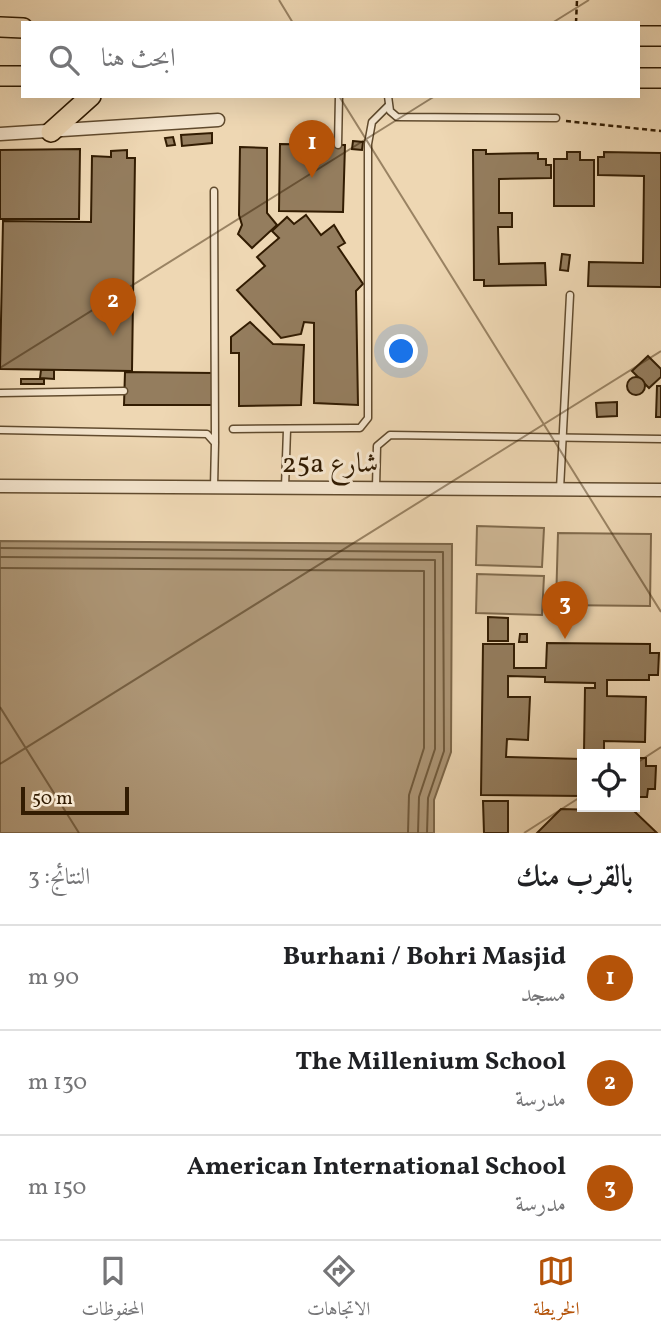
<!DOCTYPE html>
<html lang="ar">
<head>
<meta charset="utf-8">
<style>
  :root { --surface:#fff; --page:#f2f2f2; --text:#202124; --muted:#757577; --line:#e0e0e0; --accent:#b45309 }
  body { margin:0; font-family:Vollkorn,Amiri,serif; background:var(--page); color:var(--text); direction:rtl }
  .controls { position:absolute; right:21px; bottom:21px; display:grid; overflow:hidden; border-radius:0px; box-shadow:0 7px 28px #0002 }
  .controls button { width:63px; height:63px; display:grid; place-items:center; padding:0; border:0; border-bottom:2px solid var(--line); background:var(--surface); color:var(--text); font:35px sans-serif }
  .scale { position:absolute; left:21px; bottom:18px; width:108px; box-sizing:border-box; padding-left:7px; border:4px solid #321c02; border-top:0; font-size:19px; line-height:24px; white-space:nowrap; color:#321c02; -webkit-text-stroke:5px #f4e5ce; paint-order:stroke }
  .you { position:absolute; left:402px; top:352px; width:24px; height:24px; margin:-18px; border:5px solid #fff; border-radius:50%; background:#1a73e8; box-shadow:0 0 0 10px #1a73e833 }
  .badge { display:grid; place-items:center; width:46px; height:46px; border-radius:50%; background:var(--accent); color:#fff; font-size:23px; font-weight:700 }
  .pin { position:absolute; translate:-50% -58px; filter:drop-shadow(0 2px 4px #0008) }
  .pin::after { content:''; position:absolute; top:37px; width:24px; height:21px; background:inherit; clip-path:polygon(0 0,100% 0,50% 100%) }
  .list { margin:0; padding:0; list-style:none }
  h2 { display:flex; justify-content:space-between; align-items:center; height:91px; margin:0; padding:0 28px; font-size:30px }
  h2 small { font-size:23px; font-weight:400; color:var(--muted) }
  .list li { display:grid; grid-template-columns:46px 1fr auto; gap:21px; align-items:center; box-sizing:border-box; height:105px; padding:0 28px; border-top:2px solid var(--line) }
  .list b { display:block; font-size:26px; white-space:nowrap }
  .list p { margin:0; font-size:23px; white-space:nowrap; color:var(--muted) }
  .list em { font-size:23px; font-style:normal; color:var(--muted) }
  .icon { flex:none; width:38px; height:38px; fill:none; stroke:currentColor; stroke-width:2; stroke-linecap:round; stroke-linejoin:round }
  .map { position:relative; flex:none; width:661px; height:833px; overflow:hidden; direction:ltr }
  .search { position:absolute; background:var(--surface); box-shadow:0 7px 28px #0002; left:21px; right:21px; top:21px; height:77px; display:flex; align-items:center; gap:18px; box-sizing:border-box; padding:0 24px; border-radius:0px; color:var(--muted); font-size:26px }
  .sheet { height:406px; background:var(--surface) }
  nav { display:flex; justify-content:space-around; align-items:center; box-sizing:border-box; height:98px; border-top:2px solid var(--line); background:var(--surface); font-size:19px; color:var(--muted) }
  nav a { display:grid; justify-items:center; gap:4px }
  nav .on { color:var(--accent) }
  .map>svg:first-child { display:block }
  .green { fill:#ceb795; stroke:#806a4c; stroke-width:2 }
  .water { fill:#ae9777; stroke:#7c6648; stroke-width:2 }
  .lines { fill:none; stroke-linecap:round; stroke-linejoin:round }
  .shore { stroke:#705a3c; stroke-width:2 }
  .building { fill:#947d5e; stroke:#321c02; stroke-width:2 }
  .service-casing { stroke:#614b2e; stroke-width:9 }
  .minor-casing { stroke:#614b2e; stroke-width:15 }
  .primary-casing { stroke:#321c02; stroke-width:22 }
  .path { stroke:#321c02; stroke-width:2.5; stroke-dasharray:5 3.5; stroke-linecap:butt }
  .service { stroke:#f4e5ce; stroke-width:6 }
  .minor { stroke:#f4e5ce; stroke-width:12 }
  .primary { stroke:#eed7b3; stroke-width:19 }
  .ticks { fill:none; stroke:#321c02; stroke-width:2; stroke-opacity:0.45 }
  .labels { text-anchor:middle; dominant-baseline:central; stroke-width:6; stroke-linejoin:round; paint-order:stroke }
  .street-label { font-size:28px; fill:#321c02; stroke:#f4e5ce }
</style>
</head>
<body>
<div class="map">
<svg width="661" height="833" viewBox="0 0 661 833">
  <rect width="100%" height="100%" fill="#eed7b3"/>
  <filter id="stains"><feTurbulence type="fractalNoise" baseFrequency=".00286" numOctaves="4"/><feColorMatrix values="0 0 0 0 .2 0 0 0 0 .09 0 0 0 0 .02 0 0 0 .5 -.17"/></filter>
  <radialGradient id="worn" r=".72"><stop offset=".6" stop-color="#630" stop-opacity="0"/><stop offset="1" stop-color="#630" stop-opacity=".3"/></radialGradient>
  <g class="green">
    <polygon points="477,526 544,528 542,567 476,565"/>
    <polygon points="558,533 651,534 650,606 556,605"/>
    <polygon points="477,574 544,576 542,615 476,613"/>
  </g>
  <polygon class="water" points="0,541 452,544 451,752 434,800 434,833 0,833"/>
  <g class="lines">
    <g class="shore">
      <polyline points="0,548 443,552 444,751 428,798 427,833"/>
      <polyline points="0,557 435,560 435,749 419,797 418,833"/>
      <polyline points="0,568 424,571 424,748 409,795 408,833"/>
    </g>
  </g>
  <g class="building">
    <polygon points="212,133 212,143 182,146 181,135"/>
    <polygon points="173,137 175,145 167,146 165,138"/>
    <polygon points="353,141 363,142 362,150 352,149"/>
    <polygon points="280,144 345,145 343,212 279,211"/>
    <polygon points="240,147 267,148 267,213 277,225 252,248 238,234 242,225 239,215"/>
    <polygon points="80,149 79,219 0,219 0,150"/>
    <polygon points="127,150 127,158 135,158 132,371 0,369 3,221 91,222 92,156 111,157 111,151"/>
    <polygon points="473,150 486,150 486,154 538,153 538,159 546,159 546,165 551,165 551,178 499,179 499,213 512,213 512,227 498,227 499,264 545,263 546,285 484,286 484,280 474,280"/>
    <polygon points="567,152 580,152 580,160 594,160 594,206 554,206 554,159 567,159"/>
    <polygon points="604,152 661,153 661,287 588,286 589,262 643,263 644,176 598,175 598,157 604,157"/>
    <polygon points="306,215 321,235 334,225 345,243 338,247 363,284 356,291 358,405 314,403 314,323 304,322 301,334 281,338 237,290 265,266 257,257 279,238 272,231 287,217 294,224"/>
    <polygon points="562,254 570,255 568,271 560,270"/>
    <polygon points="250,322 273,344 304,345 301,405 239,406 239,353 231,353 231,337"/>
    <polygon points="648,356 661,369 661,377 649,388 632,371"/>
    <polygon points="41,370 54,370 54,379 40,378"/>
    <polygon points="125,372 213,373 213,405 124,405"/>
    <circle cx="636" cy="386" r="9"/>
    <rect x="21" y="379" width="23" height="5"/>
    <polygon points="657,386 661,386 661,417 656,417"/>
    <polygon points="617,402 617,416 597,417 596,403"/>
    <polygon points="488,617 508,618 508,641 488,641"/>
    <polygon points="520,634 527,634 527,642 519,642"/>
    <polygon points="547,643 650,644 650,653 659,653 658,675 649,675 649,680 607,680 607,696 646,697 645,742 604,741 604,754 584,751 585,688 595,688 595,683 545,682 545,677 508,676 508,697 530,697 528,740 507,739 506,757 582,759 582,796 481,795 483,644 514,644 514,668 546,668"/>
    <polygon points="635,758 646,758 646,766 656,766 655,789 648,789 647,797 635,797"/>
    <polygon points="483,801 508,801 508,833 484,833"/>
    <polygon points="561,809 634,811 657,833 537,833"/>
  </g>
  <g class="lines">
    <g class="service-casing">
      <g id="service">
        <polyline points="388,96 390,111 397,117 556,118"/>
        <polyline points="338,145 339,96"/>
        <polyline points="214,191 215,441"/>
        <polyline points="0,393 124,391"/>
        <polyline points="233,429 354,428 360,428 368,418 368,144 372,122 388,106"/>
        <polyline points="0,430 207,434 215,443 214,487"/>
        <polyline points="285,487 287,430"/>
        <polyline points="376,488 377,446 390,435 661,439"/>
        <polyline points="560,489 570,295"/>
      </g>
    </g>
    <g class="minor-casing">
      <g id="minor">
        <polyline points="0,134 218,120"/>
        <polyline points="0,486 661,490"/>
      </g>
    </g>
    <g class="primary-casing">
      <g id="primary">
        <polyline points="0,27 23,28"/>
        <polyline points="638,36 661,36"/>
        <polyline points="0,76 23,76"/>
        <polyline points="638,78 661,78"/>
        <polyline points="51,132 91,96"/>
      </g>
    </g>
    <g class="path">
      <polyline points="576,23 577,0"/>
      <polyline points="566,121 661,131"/>
    </g>
    <use href="#service" class="service"/>
    <use href="#minor" class="minor"/>
    <use href="#primary" class="primary"/>
  </g>
  <path class="ticks" d="M279,0L293,23M552,23L589,0M339,96L661,612M0,368L435,96M0,707L79,833M0,764L661,351M635,764L661,747M524,833L582,796"/>
  <g class="labels">
    <g class="street-label">
      <text x="330" y="464">25a شارع</text>
    </g>
  </g>
  <rect width="100%" height="100%" filter="url(#stains)"/>
  <rect width="100%" height="100%" fill="url(#worn)"/>
</svg>
<div class="controls">
<button><svg class="icon" aria-label="locate" viewBox="0 0 24 24"><circle cx="12" cy="12" r="6"/><path d="M12 2v4M12 18v4M2 12h4M18 12h4"/></svg></button>
</div>
<div class="scale">50 m</div>
<div class="you"></div>
<div class="pin badge" style="left:312px;top:178px">1</div>
<div class="pin badge" style="left:113px;top:336px">2</div>
<div class="pin badge" style="left:565px;top:639px">3</div>
<div class="search"><svg class="icon" aria-label="search" viewBox="0 0 24 24"><circle cx="10" cy="10" r="6"/><path d="M15 15l6 6"/></svg>ابحث هنا</div>
</div>
<section class="sheet">
<h2>بالقرب منك<small>النتائج: 3</small></h2>
<ul class="list">
<li><span class="badge">1</span><div><b>Burhani / Bohri Masjid</b><p>مسجد</p></div><em>90 m</em></li>
<li><span class="badge">2</span><div><b>The Millenium School</b><p>مدرسة</p></div><em>130 m</em></li>
<li><span class="badge">3</span><div><b>American International School</b><p>مدرسة</p></div><em>150 m</em></li>
</ul>
</section>
<nav>
<a class="on"><svg class="icon" aria-label="map" viewBox="0 0 24 24"><path d="M3 6l6-2 6 2 6-2v14l-6 2-6-2-6 2zM9 4v14M15 6v14"/></svg>الخريطة</a>
<a><svg class="icon" aria-label="directions" viewBox="0 0 24 24"><path d="M12 3l9 9-9 9-9-9zM9 14v-3h6M13 9l2 2-2 2"/></svg>الاتجاهات</a>
<a><svg class="icon" aria-label="saved" viewBox="0 0 24 24"><path d="M7 4h10v16l-5-4-5 4z"/></svg>المحفوظات</a>
</nav>
</body>
</html>
